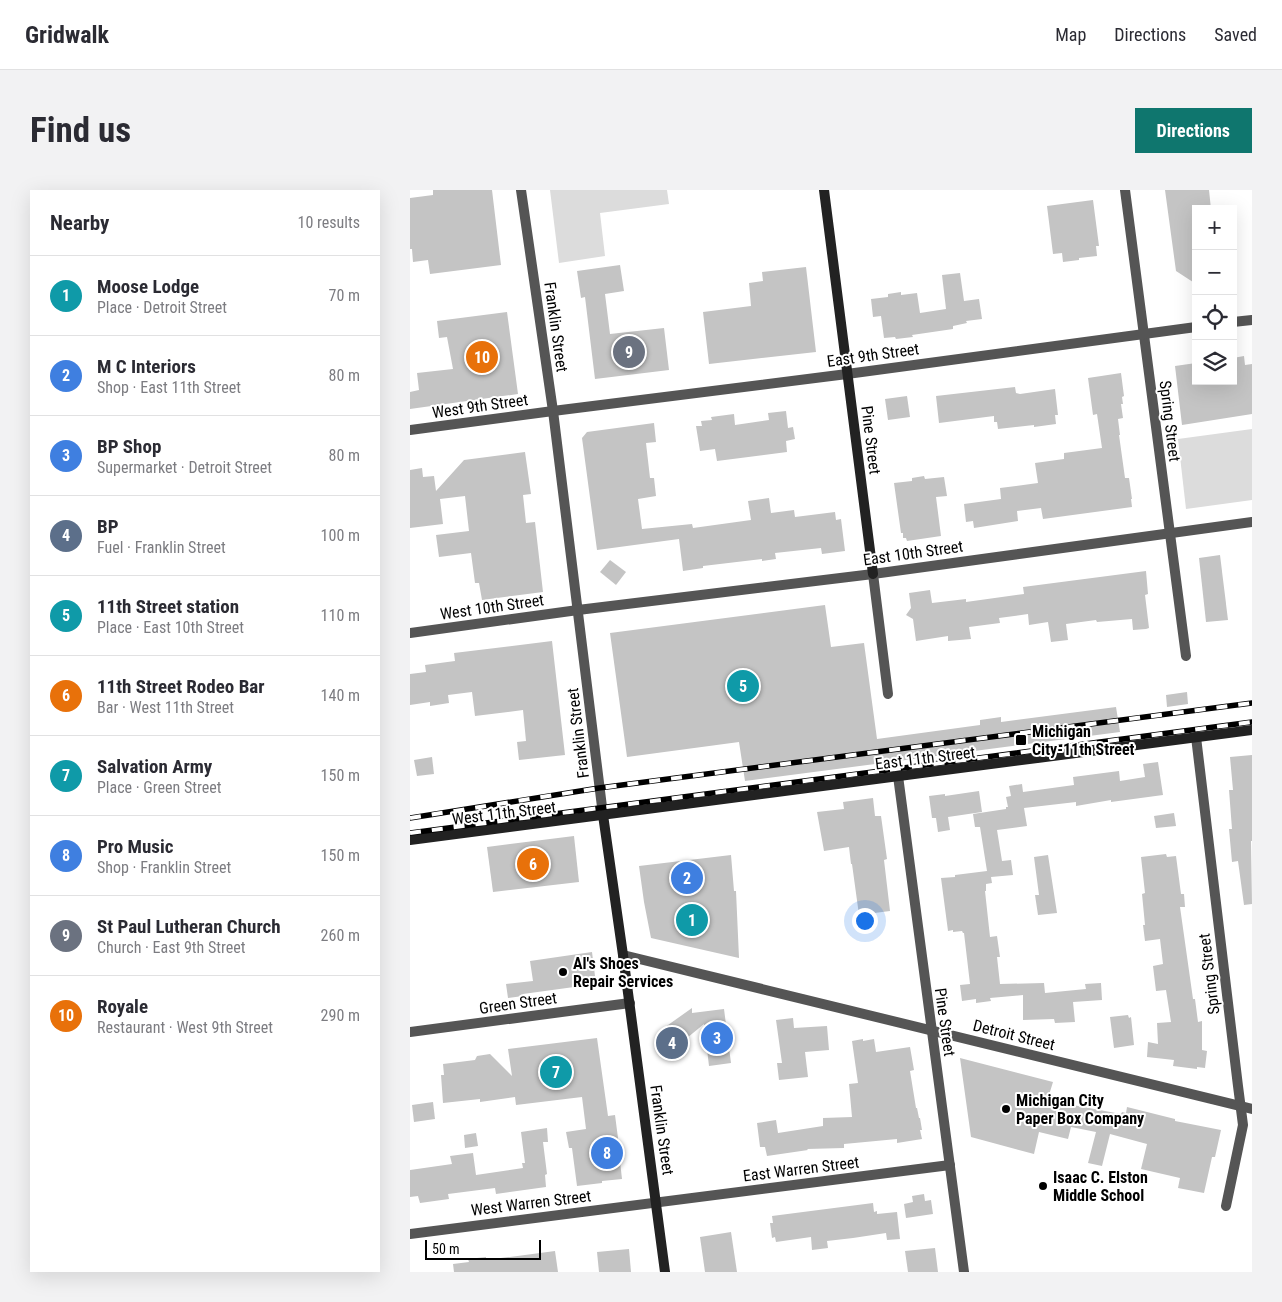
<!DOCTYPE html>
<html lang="en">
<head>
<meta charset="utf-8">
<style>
  :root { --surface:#fff; --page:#f2f2f3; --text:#2b2b33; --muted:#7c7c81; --line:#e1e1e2; --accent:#0f766e }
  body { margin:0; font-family:"Roboto Condensed",sans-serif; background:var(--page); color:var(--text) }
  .controls { position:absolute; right:15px; top:15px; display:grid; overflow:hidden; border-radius:0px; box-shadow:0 5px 20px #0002 }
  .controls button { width:45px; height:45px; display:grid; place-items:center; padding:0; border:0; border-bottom:1px solid var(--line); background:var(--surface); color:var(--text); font:25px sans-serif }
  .scale { position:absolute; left:15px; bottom:12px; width:116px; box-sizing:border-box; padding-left:5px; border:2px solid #000; border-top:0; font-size:14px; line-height:18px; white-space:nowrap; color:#000; -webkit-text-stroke:4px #fff; paint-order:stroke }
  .you { position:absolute; left:454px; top:730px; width:18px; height:18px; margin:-12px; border:4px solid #fff; border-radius:50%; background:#1a73e8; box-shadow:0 0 0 8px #1a73e833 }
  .badge { display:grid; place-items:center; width:32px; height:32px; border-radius:50%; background:var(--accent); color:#fff; font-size:16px; font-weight:700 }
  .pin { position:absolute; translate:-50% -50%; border:2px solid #fff; box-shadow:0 1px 5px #0006 }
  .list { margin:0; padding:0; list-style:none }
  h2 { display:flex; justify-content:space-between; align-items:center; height:65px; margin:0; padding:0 20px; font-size:21px }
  h2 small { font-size:16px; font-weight:400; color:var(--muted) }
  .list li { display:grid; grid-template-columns:32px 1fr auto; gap:15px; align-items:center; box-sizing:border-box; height:80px; padding:0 20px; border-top:1px solid var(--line) }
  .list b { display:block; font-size:19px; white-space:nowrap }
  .list p { margin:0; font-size:16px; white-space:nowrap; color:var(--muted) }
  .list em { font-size:16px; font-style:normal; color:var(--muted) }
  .icon { flex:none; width:28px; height:28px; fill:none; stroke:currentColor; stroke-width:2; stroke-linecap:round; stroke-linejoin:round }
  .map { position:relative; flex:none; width:842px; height:1082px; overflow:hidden; border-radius:0px }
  header { display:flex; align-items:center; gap:30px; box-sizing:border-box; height:70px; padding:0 25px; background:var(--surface); border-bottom:1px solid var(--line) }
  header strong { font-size:24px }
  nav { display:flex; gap:28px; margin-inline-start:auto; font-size:18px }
  .intro { display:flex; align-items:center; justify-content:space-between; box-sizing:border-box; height:120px; padding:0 30px }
  h1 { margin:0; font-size:35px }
  .button { padding:12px 22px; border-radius:0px; background:var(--accent); color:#fff; font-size:18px; font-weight:700 }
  main { display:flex; gap:30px; padding:0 30px }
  aside { flex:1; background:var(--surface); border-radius:0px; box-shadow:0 5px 20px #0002 }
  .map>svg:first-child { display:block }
  .green { fill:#dcdcdc }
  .building { fill:#c4c4c4 }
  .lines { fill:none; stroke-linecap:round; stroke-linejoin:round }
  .street { stroke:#555; stroke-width:10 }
  .secondary { stroke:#222; stroke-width:10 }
  .rail-casing { stroke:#000; stroke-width:5.5 }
  .rail { stroke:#fff; stroke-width:4; stroke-dasharray:11; stroke-linecap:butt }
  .poi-dot { fill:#000; stroke:#fff; stroke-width:2 }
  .labels { text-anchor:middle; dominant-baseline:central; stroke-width:4; stroke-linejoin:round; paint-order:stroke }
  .street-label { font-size:16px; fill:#000; stroke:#fff }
  .poi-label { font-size:16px; font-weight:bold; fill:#000; stroke:#fff; text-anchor:start }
</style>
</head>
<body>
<header>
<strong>Gridwalk</strong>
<nav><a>Map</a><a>Directions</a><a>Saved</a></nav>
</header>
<div class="intro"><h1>Find us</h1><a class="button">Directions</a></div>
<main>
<aside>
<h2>Nearby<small>10 results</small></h2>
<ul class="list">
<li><span class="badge" style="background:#0f9aa8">1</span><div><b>Moose Lodge</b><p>Place · Detroit Street</p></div><em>70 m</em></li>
<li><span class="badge" style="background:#3f7fe0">2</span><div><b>M C Interiors</b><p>Shop · East 11th Street</p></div><em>80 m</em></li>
<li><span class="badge" style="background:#3f7fe0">3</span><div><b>BP Shop</b><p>Supermarket · Detroit Street</p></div><em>80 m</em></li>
<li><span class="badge" style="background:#5c6f8a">4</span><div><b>BP</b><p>Fuel · Franklin Street</p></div><em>100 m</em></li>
<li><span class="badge" style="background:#0f9aa8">5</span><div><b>11th Street station</b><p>Place · East 10th Street</p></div><em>110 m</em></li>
<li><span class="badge" style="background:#e8710a">6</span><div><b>11th Street Rodeo Bar</b><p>Bar · West 11th Street</p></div><em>140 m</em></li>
<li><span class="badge" style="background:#0f9aa8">7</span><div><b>Salvation Army</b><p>Place · Green Street</p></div><em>150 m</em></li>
<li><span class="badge" style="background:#3f7fe0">8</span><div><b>Pro Music</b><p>Shop · Franklin Street</p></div><em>150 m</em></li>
<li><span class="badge" style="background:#6b7280">9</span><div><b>St Paul Lutheran Church</b><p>Church · East 9th Street</p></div><em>260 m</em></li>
<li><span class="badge" style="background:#e8710a">10</span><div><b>Royale</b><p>Restaurant · West 9th Street</p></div><em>290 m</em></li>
</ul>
</aside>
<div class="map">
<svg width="842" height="1082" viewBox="0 0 842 1082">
  <rect width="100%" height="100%" fill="#fff"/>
  <g class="green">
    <polygon points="140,0 257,0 259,14 190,23 195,66 149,73"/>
    <polygon points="842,239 842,310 776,319 768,249"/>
  </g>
  <g class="building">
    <polygon points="23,0 82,0 91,75 20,84 18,70 3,72 2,59 0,59 0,8 23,5"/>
    <polygon points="755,0 799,0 801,19 786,19 786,94 766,81"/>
    <polygon points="683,10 689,56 686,56 687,66 669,68 669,70 653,72 652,63 643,64 637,16"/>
    <polygon points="210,75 214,101 195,104 200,144 254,138 259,180 185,189 175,107 171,108 167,81"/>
    <polygon points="396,77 406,162 299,174 293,122 341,116 339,93 353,91 352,82"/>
    <polygon points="550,83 554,111 569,109 572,129 556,131 557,133 543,136 543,139 502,145 503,147 486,149 485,147 474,148 471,126 463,127 461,109 478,107 478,104 491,102 491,105 507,103 510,123 536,119 532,85"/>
    <polygon points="97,122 108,204 0,219 0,202 9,200 7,183 43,179 37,147 29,148 27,131"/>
    <polygon points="834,166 835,175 842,174 842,224 772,235 765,176 786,173 786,191 823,191 823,168"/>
    <polygon points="711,183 714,206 712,207 713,214 711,214 713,228 708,229 710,245 709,245 715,288 719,288 722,309 721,309 722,317 633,329 631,318 607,321 608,331 564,338 563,331 556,332 554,314 591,309 590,298 628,293 625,273 654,269 654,263 692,258 687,224 683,225 678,188"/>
    <polygon points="605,197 606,203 610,204 645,199 648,225 645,225 646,234 624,237 624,235 588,239 587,232 584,232 584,226 529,233 526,206"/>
    <polygon points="497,206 500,227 478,230 475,209"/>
    <polygon points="376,221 378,238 383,237 385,249 376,251 377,262 307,271 305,259 290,261 286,236 292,236 291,231 302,230 301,227 324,224 325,235 359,230 358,223"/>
    <polygon points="244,233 246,252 236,253 240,288 244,288 246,306 228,309 232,339 282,334 283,338 341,330 338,311 359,308 361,323 384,320 385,327 425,322 426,330 431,329 435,361 412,364 411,358 365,363 366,369 352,371 352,369 293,376 293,378 273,381 269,349 187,360 172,248 177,242"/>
    <polygon points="115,262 121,304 113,305 116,333 125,332 133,402 72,410 69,393 65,393 61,363 29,367 26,345 59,341 55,306 30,309 33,334 0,338 0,280 12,278 13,287 24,286 26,301 54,270"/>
    <polygon points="514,286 515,289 534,287 537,306 526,307 531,346 497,351 496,348 493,348 493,343 491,343 484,293 502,291 502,288"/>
    <polygon points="810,365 818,430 796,432 789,368"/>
    <polygon points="200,370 216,382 206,395 190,382"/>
    <polygon points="736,381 738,404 735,405 739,438 736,439 723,440 722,429 687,432 686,430 656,434 658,450 641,452 638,432 619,435 618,424 589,428 590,433 559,437 561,449 538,451 538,446 506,451 503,429 496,425 501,418 499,403 520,400 522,413 556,409 556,412 614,404 613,397"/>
    <polygon points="415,415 421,457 454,453 467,549 570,535 570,530 591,527 591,532 706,517 710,542 335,591 329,552 217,567 200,443"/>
    <polygon points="142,451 155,565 109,570 107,552 116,551 113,520 65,526 62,502 38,505 39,513 20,516 20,512 0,515 0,484 16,482 15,475 45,471 44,463"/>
    <polygon points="777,502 778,514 757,517 756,505"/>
    <polygon points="842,565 842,651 841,651 842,714 834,715 828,671 822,672 819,639 822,639 819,600 823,600 820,567"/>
    <polygon points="22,567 24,584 7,586 4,570"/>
    <polygon points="748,572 753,605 701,612 701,610 666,616 666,612 614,618 617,636 587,640 592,671 601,670 603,685 581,687 582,693 576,694 576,701 575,701 580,747 587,746 590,767 587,767 590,794 634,793 635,803 676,799 675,794 691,793 692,810 663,812 665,832 645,833 644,829 613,830 613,805 580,808 581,811 566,813 566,809 552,811 550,795 560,794 554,743 553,743 552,741 543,742 543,740 538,741 531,688 545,687 545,685 577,681 570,637 565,637 563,624 596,619 596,617 598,617 596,607 601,606 599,596 612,594 613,602 664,595 663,587 709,581 710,591 735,587 733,574"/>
    <polygon points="569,601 572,622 538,627 540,640 528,642 526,628 522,628 519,606 535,604 535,606"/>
    <polygon points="463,608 465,626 471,626 477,669 474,670 480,721 449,725 442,674 441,674 439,657 414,661 407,622 434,619 433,612"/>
    <polygon points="764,623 766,636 746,638 744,626"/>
    <polygon points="164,646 169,692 83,702 77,657"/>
    <polygon points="756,664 757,667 766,666 771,704 774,704 775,717 770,717 783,809 785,809 788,832 792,831 792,860 797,861 795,878 787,877 787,879 763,876 764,870 737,867 738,852 748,854 747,833 761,832 756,800 746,801 743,776 753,774 750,749 735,751 733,735 735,735 732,704 735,703 731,667"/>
    <polygon points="321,665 324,701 326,701 329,768 241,748 234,712 229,676"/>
    <polygon points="638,665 647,723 628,725 625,705 629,705 624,667"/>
    <polygon points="182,762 186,794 113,804 113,806 98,808 96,794 123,791 120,771"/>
    <polygon points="282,818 282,823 314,819 321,873 299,876 294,834 255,866 251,840"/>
    <polygon points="718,825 719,828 721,827 724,855 704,858 700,827"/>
    <polygon points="383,828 384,838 417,836 419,860 395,862 398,887 369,890 367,873 372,873 366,830"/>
    <polygon points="187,848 198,926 205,925 211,971 210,971 212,989 192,991 192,993 167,996 162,958 159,958 156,942 176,939 172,907 106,915 105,907 70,912 70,909 33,913 31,885 34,885 33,874 65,870 67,866 80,864 102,886 98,859"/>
    <polygon points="453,849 453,851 464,849 466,862 500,857 504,880 500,881 506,918 507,918 509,928 510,928 512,940 510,940 512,949 487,953 487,949 434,954 434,958 397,959 398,960 357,966 355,957 350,957 347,933 366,930 368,943 413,936 413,928 442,927 439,894 448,893 442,851"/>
    <polygon points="550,868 643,892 639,905 664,910 663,915 711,924 712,922 716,923 717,917 765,929 765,931 811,940 805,967 802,967 794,1003 768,998 770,988 731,979 737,954 700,944 692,976 678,973 686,942 661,937 658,949 629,942 624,964 561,947"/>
    <polygon points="23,912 25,929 4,932 2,915"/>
    <polygon points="137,938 138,952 133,952 137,984 135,985 136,997 86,1004 85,998 38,1004 39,1009 10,1013 8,1006 0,1007 0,980 42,974 40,966 63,963 66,985 113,978 112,973 115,973 111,942"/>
    <polygon points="66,943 68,956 55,958 54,945"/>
    <polygon points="514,1004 515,1011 521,1010 523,1024 496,1028 494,1014 503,1012 502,1006"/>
    <polygon points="463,1013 464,1022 467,1021 467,1024 487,1022 490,1049 477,1050 476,1043 443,1048 417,1051 418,1058 402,1060 401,1047 366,1052 365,1047 362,1048 360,1033 363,1033 362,1026"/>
    <polygon points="321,1042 327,1082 295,1082 290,1047"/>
    <polygon points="525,1058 528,1082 498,1082 495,1061"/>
    <polygon points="219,1059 221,1082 189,1082 187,1062"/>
    <polygon points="145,1061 148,1082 44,1082 43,1074 59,1072 58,1069 76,1067 76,1070"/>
  </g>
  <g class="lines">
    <g class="street">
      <polyline points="111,0 143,221 193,625"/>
      <polyline points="715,0 776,466"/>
      <polyline points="823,132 842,130"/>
      <polyline points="0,240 143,221 437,184 786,137"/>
      <polyline points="463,384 478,504"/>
      <polyline points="0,443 168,420 463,384 842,332"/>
      <polyline points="786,547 828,896 833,935 816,1016"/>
      <polyline points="488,586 554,1082"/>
      <polyline points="213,765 842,919"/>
      <polyline points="0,842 220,813"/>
      <polyline points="0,1044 540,975"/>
    </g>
    <g class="secondary">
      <polyline points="414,0 463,384"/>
      <polyline points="193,625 213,765 255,1082"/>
      <polyline points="0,650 842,540"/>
    </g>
    <g class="rail-casing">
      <g id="rail">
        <polyline points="0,628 189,598 842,513"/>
        <polyline points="0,643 842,532"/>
      </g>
    </g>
    <use href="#rail" class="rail"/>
  </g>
  <g class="poi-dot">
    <rect x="605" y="544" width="12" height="12" rx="2.5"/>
    <circle cx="153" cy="782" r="5"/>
    <circle cx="596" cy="919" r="5"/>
    <circle cx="633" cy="996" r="5"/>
  </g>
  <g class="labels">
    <g class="street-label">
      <text transform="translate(146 137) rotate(82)">Franklin Street</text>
      <text transform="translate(463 165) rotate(-8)">East 9th Street</text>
      <text transform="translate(70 216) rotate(-8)">West 9th Street</text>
      <text transform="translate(760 231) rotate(83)">Spring Street</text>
      <text transform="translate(461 250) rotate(83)">Pine Street</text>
      <text transform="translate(503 363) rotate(-8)">East 10th Street</text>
      <text transform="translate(82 417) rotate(-8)">West 10th Street</text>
      <text transform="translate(168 543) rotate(-97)">Franklin Street</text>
      <text transform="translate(515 568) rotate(-7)">East 11th Street</text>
      <text transform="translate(94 623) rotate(-7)">West 11th Street</text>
      <text transform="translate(799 784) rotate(-97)">Spring Street</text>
      <text transform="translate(108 813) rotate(-8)">Green Street</text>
      <text transform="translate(535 832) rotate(82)">Pine Street</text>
      <text transform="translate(604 845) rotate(14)">Detroit Street</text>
      <text transform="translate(252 940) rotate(82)">Franklin Street</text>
      <text transform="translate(391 979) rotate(-7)">East Warren Street</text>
      <text transform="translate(121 1013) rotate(-7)">West Warren Street</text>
    </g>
    <g class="poi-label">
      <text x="622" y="541">Michigan<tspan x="622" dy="18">City-11th Street</tspan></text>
      <text x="163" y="773">Al's Shoes<tspan x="163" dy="18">Repair Services</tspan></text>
      <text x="606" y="910">Michigan City<tspan x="606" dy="18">Paper Box Company</tspan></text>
      <text x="643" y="987">Isaac C. Elston<tspan x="643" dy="18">Middle School</tspan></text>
    </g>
  </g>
</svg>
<div class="controls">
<button>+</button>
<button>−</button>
<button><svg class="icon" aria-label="locate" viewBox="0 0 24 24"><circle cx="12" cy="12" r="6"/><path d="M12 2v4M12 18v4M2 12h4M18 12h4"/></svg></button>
<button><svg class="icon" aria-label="layers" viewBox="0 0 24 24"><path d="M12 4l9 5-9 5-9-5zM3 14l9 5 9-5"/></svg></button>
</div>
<div class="scale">50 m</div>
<div class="you"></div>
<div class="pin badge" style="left:282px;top:730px;background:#0f9aa8">1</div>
<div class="pin badge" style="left:277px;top:688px;background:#3f7fe0">2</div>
<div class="pin badge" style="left:307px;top:848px;background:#3f7fe0">3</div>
<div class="pin badge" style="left:262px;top:853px;background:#5c6f8a">4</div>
<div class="pin badge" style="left:333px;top:496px;background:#0f9aa8">5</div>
<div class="pin badge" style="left:123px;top:674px;background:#e8710a">6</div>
<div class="pin badge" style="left:146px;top:882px;background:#0f9aa8">7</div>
<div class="pin badge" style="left:197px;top:963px;background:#3f7fe0">8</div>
<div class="pin badge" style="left:219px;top:162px;background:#6b7280">9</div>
<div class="pin badge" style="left:72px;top:167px;background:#e8710a">10</div>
</div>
</main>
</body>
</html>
